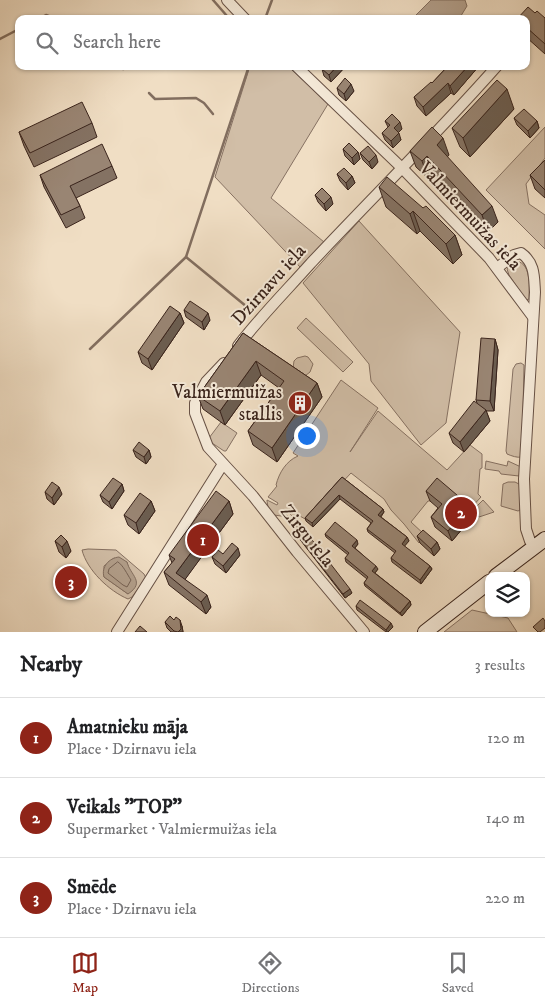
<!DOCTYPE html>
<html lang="en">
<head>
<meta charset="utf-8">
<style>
  :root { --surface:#fff; --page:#f6f6f6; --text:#202124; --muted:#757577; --line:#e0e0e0; --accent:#8f2418 }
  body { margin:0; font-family:"IM FELL DW Pica",serif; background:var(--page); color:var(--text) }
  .controls { position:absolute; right:15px; bottom:15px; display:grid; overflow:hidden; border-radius:10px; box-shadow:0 1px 4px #0004 }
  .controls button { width:45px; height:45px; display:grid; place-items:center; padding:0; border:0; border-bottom:1px solid var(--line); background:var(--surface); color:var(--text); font:25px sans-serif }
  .you { position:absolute; left:306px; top:435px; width:18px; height:18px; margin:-12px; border:4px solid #fff; border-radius:50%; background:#1a73e8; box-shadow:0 0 0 8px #1a73e833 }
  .badge { display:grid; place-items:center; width:32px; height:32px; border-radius:50%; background:var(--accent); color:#fff; font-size:16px; font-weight:700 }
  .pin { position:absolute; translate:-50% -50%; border:2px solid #fff; box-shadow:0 1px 5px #0006 }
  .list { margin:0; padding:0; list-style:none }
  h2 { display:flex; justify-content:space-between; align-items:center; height:65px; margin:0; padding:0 20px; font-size:21px }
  h2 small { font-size:16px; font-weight:400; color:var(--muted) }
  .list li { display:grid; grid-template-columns:32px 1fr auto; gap:15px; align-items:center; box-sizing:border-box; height:80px; padding:0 20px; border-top:1px solid var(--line) }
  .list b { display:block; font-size:19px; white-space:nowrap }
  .list p { margin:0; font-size:16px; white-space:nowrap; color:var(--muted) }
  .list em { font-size:16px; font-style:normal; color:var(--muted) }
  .icon { flex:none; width:28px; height:28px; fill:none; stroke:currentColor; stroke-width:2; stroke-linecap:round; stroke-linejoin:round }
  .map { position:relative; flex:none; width:545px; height:632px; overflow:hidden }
  .search { position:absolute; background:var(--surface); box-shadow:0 1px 4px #0004; left:15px; right:15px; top:15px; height:55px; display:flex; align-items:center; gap:12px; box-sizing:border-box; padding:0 18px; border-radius:10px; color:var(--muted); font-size:19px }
  .sheet { height:305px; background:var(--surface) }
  nav { display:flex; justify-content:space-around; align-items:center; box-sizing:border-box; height:70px; border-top:1px solid var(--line); background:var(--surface); font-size:14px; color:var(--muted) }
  nav a { display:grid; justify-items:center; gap:2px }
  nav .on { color:var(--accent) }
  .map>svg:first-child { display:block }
  .green { fill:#d1bea7; stroke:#867162; fill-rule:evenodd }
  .water { fill:#b29f8b; stroke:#826e5f }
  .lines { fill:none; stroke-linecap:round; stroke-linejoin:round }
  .shore { stroke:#766254; stroke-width:1 }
  .stream { stroke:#826e5f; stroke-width:2.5 }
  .minor-casing { stroke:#685246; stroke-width:12 }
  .secondary-casing { stroke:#3a241c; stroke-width:16 }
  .minor { stroke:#f5ead9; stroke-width:10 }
  .secondary { stroke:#f5ead9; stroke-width:14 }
  .wall { fill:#847263; stroke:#3a241c }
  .shaded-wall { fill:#6b5d50; stroke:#3a241c }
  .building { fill:#998573; stroke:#3a241c }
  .labels { text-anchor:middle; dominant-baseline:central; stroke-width:4; stroke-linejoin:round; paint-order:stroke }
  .street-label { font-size:19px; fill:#3a241c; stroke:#f5ead9 }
  .poi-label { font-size:19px; fill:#3a241c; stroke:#f5ead9; text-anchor:end }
</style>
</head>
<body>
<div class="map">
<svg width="545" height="632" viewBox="0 0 545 632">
  <rect width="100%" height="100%" fill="#f0dec4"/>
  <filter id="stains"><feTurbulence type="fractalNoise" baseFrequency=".004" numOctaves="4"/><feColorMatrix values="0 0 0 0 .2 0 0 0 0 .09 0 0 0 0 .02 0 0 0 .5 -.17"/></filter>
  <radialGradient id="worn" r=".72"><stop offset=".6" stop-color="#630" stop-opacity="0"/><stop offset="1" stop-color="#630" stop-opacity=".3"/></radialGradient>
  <g class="green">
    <polygon points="250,66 288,66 328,104 271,198 324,242 300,267 215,177"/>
    <polygon points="545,127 545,158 526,184 529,204 545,215 545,249 486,190"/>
    <polygon points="359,221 460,332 446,423 421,445 371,381 369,364 303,283"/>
    <path d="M513,261C532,260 529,287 529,299L526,300L509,275L507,269Z"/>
    <polygon points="306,318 353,362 343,372 297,328"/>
    <polygon points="305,356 308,357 313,364 310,372 305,376 293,368 294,361 297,358"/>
    <path d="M521,363L524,365L522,457C517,458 512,456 507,454L506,451L513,369L516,364Z"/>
    <path d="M341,380L378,408L350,452L378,411L447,470L470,445L482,454V468L480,469L478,494L481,497L468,511L441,488L430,501H428L411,522L426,536L419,543L404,524L391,510L384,499L351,473L307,520L298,515L292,516L286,510L284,512L288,517L274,515L268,507L267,501V500L277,505L278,503L268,497L277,486L276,485C279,473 286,461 298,456L293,453Z"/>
    <polygon points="221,422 237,433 226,451 224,451 212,443 209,438"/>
    <polygon points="486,461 507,466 508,461 521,467 519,476 501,474 499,471 485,469"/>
    <polygon points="508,482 515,482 521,485 520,510 518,511 501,506 503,484"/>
    <polygon points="483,500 494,512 479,517 474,512 474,509"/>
    <path d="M88,549L116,550L144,574L146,578L132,597L128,599C109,591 87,570 82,550ZM114,558L127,562L129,569L128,594L104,577V566Z"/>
    <polygon points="472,610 508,618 517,632 444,632"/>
  </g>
  <g class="water">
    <polygon points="431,0 465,0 467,6 459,19 412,19"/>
    <path d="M119,557L127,562C130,575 146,582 128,594L104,577C101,567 109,558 119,557Z"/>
  </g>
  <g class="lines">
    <path class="shore" d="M118,562C123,565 127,574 131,580L127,587L123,585L108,573L109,569Z"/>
    <g class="stream">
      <polyline points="213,0 227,16 221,19"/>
      <polyline points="39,19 46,15 56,19"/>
      <polyline points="265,19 272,0"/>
      <polyline points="0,39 19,29"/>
      <polyline points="123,69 130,66"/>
      <polyline points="149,93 155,99 196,98 204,103 213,114"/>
      <polyline points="186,257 252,311"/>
      <polyline points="90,349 186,257 249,66"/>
    </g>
    <g class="minor-casing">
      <g id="minor">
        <polyline points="227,0 245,19"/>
        <polyline points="296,66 403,169 489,258 533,317"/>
        <path d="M497,268L514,255L521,253C535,263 534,276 535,292L524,479L526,529L530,541L535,546"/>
        <path d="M238,346C260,317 287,290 311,263C373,197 437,134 497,66"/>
        <polyline points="224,363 206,382 195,403 195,413 208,447 253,496 297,552 364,632"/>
        <polyline points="117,632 223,464"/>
      </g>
    </g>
    <g class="secondary-casing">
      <g id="secondary">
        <polyline points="496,576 545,539"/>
        <polyline points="425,632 489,582"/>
      </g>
    </g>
    <use href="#minor" class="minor"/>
    <use href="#secondary" class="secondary"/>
  </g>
  <g class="wall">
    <polygon points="545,18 545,54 526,37 526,19"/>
    <polygon points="346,66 331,82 324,76 322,69"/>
    <polygon points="448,66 479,66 454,95 451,93 426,116 417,106 414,97 432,83"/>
    <polygon points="337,88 354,91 346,101 339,95"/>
    <polygon points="514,109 470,157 460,147 452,128"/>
    <polygon points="514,118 537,121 539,128 530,138 517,125"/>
    <polygon points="385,121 402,129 398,133 401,140 393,148 385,140 382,133 388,127"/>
    <polygon points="92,123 97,137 34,167 24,146 19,132"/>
    <polygon points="343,149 358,152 360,159 354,165 345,156"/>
    <polygon points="410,151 449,155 447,157 498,222 488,232 433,173 428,178 416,167"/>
    <polygon points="360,153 378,162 372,169 363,160"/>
    <polygon points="545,160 545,198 535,189 530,175"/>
    <polygon points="112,166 117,178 76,198 80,206 85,218 66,228 44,187 40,175"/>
    <polygon points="337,174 352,176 355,183 348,190 340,181"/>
    <polygon points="379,187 423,208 455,235 462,255 453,264 420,231 417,234 386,207"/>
    <polygon points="315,195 333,204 326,211 318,202"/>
    <polygon points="184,310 210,320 204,330 186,317"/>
    <polygon points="180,313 184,323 152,370 142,363 138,352"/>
    <polygon points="243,333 317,383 322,397 277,462 253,445 248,431 279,388 261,375 225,425 203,409 198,396"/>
    <polygon points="495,339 498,350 494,411 486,411 490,421 464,452 453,443 449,433 477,403 476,400"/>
    <polygon points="133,450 149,450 151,457 146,464 136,457"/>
    <polygon points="342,477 383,509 384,512 381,517 407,537 409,541 404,546 430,566 432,569 421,584 392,562 391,558 395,553 368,532 367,529 371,523 340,499 313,527 306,521 305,518"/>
    <polygon points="122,484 124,491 112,509 103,502 100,495"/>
    <polygon points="426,491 464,501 468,511 460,521 463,528 452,541 435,527 431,517 438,508 430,501"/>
    <polygon points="45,492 62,494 54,505 47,499"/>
    <polygon points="151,501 155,511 139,534 128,525 124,515"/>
    <polygon points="229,501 233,514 185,579 211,607 206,614 169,585 164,572 172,563 169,555"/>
    <polygon points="293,530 352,593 345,598 295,533"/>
    <polygon points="325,534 358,544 355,548 378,569 375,573 410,601 411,605 402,616 365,586 364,583 367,579 346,562 345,558 348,555 326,537"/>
    <polygon points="417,536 437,542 440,549 434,556 420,543"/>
    <polygon points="55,541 71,551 66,558 59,552"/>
    <polygon points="223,554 240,555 226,573 215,564 212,557"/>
    <polygon points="59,577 80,580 71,592 61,584"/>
    <polygon points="356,606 393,627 388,632 386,632 357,610"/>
    <polygon points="165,622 182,626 183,632 171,632 167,628"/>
  </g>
  <g class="shaded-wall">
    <polygon points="337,66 346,66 331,82 329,75"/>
    <polygon points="468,66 479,66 454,95 450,86"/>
    <polygon points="448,83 451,93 426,116 423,107"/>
    <polygon points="351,84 354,91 346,101 344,94"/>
    <polygon points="507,89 514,109 470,157 463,138"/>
    <polygon points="537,121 539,128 530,138 528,131"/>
    <polygon points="400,122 402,129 396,135 394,128"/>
    <polygon points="399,133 401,140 393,148 391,141"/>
    <polygon points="443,138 449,155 443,162 437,145"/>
    <polygon points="358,152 360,159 354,165 352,158"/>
    <polygon points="376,155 378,162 372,169 369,162"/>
    <polygon points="427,156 433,173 428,178 422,161"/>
    <polygon points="352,176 355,183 348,190 346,183"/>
    <polygon points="331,197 333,204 326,211 324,204"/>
    <polygon points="492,206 498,222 488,232 482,215"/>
    <polygon points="413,211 420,231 417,234 410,214"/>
    <polygon points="455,235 462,255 453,264 446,244"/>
    <polygon points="180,313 184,323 152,370 148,359"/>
    <polygon points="208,313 210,320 204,330 202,322"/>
    <polygon points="495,339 498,350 494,411 490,401"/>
    <polygon points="256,361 261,375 225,425 220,411"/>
    <polygon points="317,383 322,397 277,462 272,448"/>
    <polygon points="486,410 490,421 464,452 460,442"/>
    <polygon points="149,450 151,457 146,464 144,457"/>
    <polygon points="122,484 124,491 112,509 109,502"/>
    <polygon points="59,487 62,494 54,505 52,498"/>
    <polygon points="339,495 340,499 313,527 312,523"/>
    <polygon points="151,501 155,511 139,534 136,523"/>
    <polygon points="229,501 233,514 181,585 176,573"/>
    <polygon points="464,501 468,511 460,521 463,528 452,541 448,531 454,513"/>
    <polygon points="383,509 384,512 379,518 378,515"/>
    <polygon points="407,537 409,541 403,548 402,544"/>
    <polygon points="357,540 358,544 353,550 352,546"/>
    <polygon points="67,541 71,551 66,558 62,547"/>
    <polygon points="437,542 440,549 434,556 431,549"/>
    <polygon points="238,548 240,555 226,573 223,566"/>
    <polygon points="376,566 378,569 374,574 372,571"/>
    <polygon points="430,566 432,569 421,584 420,580"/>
    <polygon points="78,573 80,580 71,592 68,585"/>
    <polygon points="350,589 352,593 345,598 343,594"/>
    <polygon points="207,595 211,607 206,614 201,602"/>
    <polygon points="410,601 411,605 402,616 400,613"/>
    <polygon points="180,620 182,626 183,632 178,632"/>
    <polygon points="391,623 393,627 388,632 387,632 386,630"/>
  </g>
  <g class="building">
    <polygon points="528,7 535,13 537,11 545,18 545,44 526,27 526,19 517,19"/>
    <polygon points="324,66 337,66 329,75 322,69"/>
    <polygon points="448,66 468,66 450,86 448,83 423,107 414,97 431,82 432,83"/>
    <polygon points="345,78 351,84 344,94 337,88"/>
    <polygon points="497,80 507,89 463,138 452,128"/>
    <polygon points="82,102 92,123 30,153 19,132"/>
    <polygon points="524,109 537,121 528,131 514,118"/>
    <polygon points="392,114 400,122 394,128 399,133 391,141 382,133 390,125 385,121"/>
    <polygon points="432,127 443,138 437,145 492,206 482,215 427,156 422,161 410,151"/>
    <polygon points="349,143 358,152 352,158 343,149"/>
    <polygon points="102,144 112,166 70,186 80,206 61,215 40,175"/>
    <polygon points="368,146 376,155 369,162 360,153"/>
    <polygon points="545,160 545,190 530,175"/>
    <polygon points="344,168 352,176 346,183 337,174"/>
    <polygon points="387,177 423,208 426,206 455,235 446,244 413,211 410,214 379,187"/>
    <polygon points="322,188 331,197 324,204 315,195"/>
    <polygon points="190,301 208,313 202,322 184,310"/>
    <polygon points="170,306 180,313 148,359 138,352"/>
    <polygon points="243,333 317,383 272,448 248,431 284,381 256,361 220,411 198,396"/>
    <polygon points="481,338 495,339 490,401 476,400"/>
    <polygon points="474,401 486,410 460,442 449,433"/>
    <polygon points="139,442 149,450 144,457 133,450"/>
    <polygon points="342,477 383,509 378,515 407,537 402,544 430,566 420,580 391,558 396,551 367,529 373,521 339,495 312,523 305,518"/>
    <polygon points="113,478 122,484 109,502 100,495"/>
    <polygon points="437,478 464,501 454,513 459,518 448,531 431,517 442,504 426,491"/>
    <polygon points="52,482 59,487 52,498 45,492"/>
    <polygon points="216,491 229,501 176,573 207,595 201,602 164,572 175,559 169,555"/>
    <polygon points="140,493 151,501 136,523 124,515"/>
    <polygon points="335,522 357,540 352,546 376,566 372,571 410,601 400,613 364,583 368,577 345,558 349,553 325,534"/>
    <polygon points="299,523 350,589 343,594 293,530"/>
    <polygon points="423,530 437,542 431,549 417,536"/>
    <polygon points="61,535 67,541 62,547 55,541"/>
    <polygon points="232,543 238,548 223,566 212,557 218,550 223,554"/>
    <polygon points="68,565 78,573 68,585 59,577"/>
    <polygon points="360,600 391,623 386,630 356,606"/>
    <polygon points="170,616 174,620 176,617 180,620 181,629 178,632 174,631 165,622"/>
    <polygon points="543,618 545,621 545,628 540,632 538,632 533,627"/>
    <polygon points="140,626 147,632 135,632"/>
  </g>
  <defs>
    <g id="building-disc" transform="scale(1.25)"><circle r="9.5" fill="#8f2418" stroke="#f5ead9"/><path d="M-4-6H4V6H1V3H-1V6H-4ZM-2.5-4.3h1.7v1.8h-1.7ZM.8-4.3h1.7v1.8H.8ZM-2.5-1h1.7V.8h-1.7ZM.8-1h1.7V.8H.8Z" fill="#fff"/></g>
  </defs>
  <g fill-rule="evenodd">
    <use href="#building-disc" x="300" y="403"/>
  </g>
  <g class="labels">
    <g class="street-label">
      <text transform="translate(470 216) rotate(47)">Valmiermuižas iela</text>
      <text transform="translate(269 285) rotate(-48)">Dzirnavu iela</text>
      <text transform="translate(307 536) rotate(51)">Zirgu iela</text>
    </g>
    <g class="poi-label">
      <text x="282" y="392">Valmiermuižas<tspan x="282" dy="22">stallis</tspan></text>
    </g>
  </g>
  <rect width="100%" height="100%" filter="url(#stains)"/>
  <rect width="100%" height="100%" fill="url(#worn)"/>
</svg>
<div class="controls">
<button><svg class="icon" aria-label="layers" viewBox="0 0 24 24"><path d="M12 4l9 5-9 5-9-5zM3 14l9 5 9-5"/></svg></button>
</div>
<div class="you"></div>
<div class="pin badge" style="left:203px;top:540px">1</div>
<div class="pin badge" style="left:461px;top:513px">2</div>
<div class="pin badge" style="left:71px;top:582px">3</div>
<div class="search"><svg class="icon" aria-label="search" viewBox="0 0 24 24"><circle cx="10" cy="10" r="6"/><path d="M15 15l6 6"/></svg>Search here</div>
</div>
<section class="sheet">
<h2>Nearby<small>3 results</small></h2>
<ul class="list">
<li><span class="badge">1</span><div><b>Amatnieku māja</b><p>Place · Dzirnavu iela</p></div><em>120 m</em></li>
<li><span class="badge">2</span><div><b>Veikals &quot;TOP&quot;</b><p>Supermarket · Valmiermuižas iela</p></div><em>140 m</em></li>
<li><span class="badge">3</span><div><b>Smēde</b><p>Place · Dzirnavu iela</p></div><em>220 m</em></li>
</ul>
</section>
<nav>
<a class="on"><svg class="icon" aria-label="map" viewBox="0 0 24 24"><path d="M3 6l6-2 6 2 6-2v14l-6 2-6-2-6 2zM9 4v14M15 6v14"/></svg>Map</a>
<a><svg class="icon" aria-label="directions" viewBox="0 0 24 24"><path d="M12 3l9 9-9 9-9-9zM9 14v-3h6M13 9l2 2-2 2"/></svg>Directions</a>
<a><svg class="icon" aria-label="saved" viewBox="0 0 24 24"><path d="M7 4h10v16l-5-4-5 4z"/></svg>Saved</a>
</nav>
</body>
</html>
